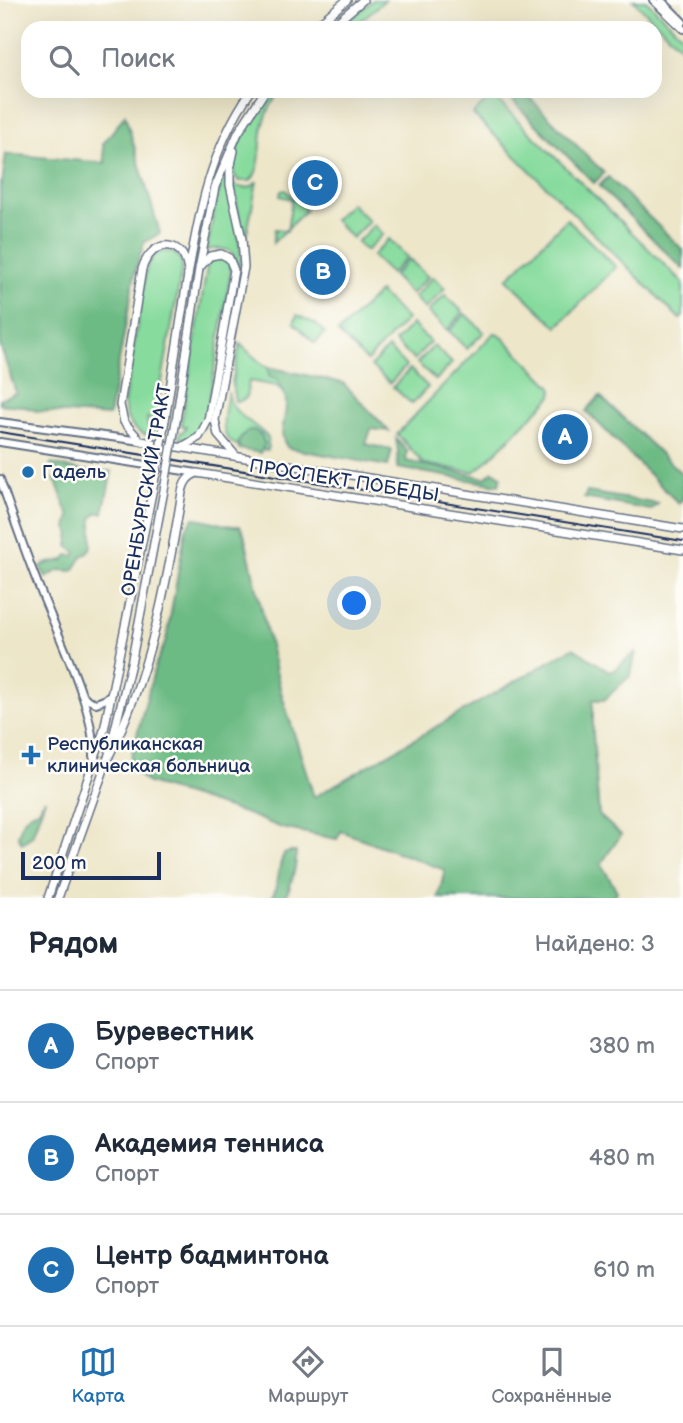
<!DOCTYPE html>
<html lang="ru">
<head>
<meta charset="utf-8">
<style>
  :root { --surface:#fff; --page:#f2f2f3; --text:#1f2937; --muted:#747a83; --line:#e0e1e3; --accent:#1f6fb2 }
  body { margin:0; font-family:"Balsamiq Sans",sans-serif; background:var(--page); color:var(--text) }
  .scale { position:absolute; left:21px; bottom:18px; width:140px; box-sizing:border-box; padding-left:7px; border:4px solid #1b2f5e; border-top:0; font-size:19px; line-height:24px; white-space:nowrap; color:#1b2f5e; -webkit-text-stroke:5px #fdfcf7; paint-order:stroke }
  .you { position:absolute; left:355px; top:604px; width:24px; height:24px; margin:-18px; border:5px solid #fff; border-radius:50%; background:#1a73e8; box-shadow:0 0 0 10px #1a73e833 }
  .badge { display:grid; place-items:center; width:46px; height:46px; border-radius:50%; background:var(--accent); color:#fff; font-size:23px; font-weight:700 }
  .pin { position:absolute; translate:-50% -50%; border:4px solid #fff; box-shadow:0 2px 7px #0006 }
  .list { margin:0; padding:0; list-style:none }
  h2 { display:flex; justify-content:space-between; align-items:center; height:91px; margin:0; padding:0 28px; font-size:30px }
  h2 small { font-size:23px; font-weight:400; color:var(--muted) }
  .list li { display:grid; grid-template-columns:46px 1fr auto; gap:21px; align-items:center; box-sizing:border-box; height:112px; padding:0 28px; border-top:2px solid var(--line) }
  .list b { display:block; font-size:26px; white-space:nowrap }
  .list p { margin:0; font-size:23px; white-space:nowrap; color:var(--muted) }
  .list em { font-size:23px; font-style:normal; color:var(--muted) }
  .icon { flex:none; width:38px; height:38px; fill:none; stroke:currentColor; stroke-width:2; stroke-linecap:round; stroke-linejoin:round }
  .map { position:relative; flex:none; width:683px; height:898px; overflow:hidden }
  .search { position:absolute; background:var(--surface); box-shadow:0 7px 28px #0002; left:21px; right:21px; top:21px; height:77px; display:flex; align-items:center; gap:18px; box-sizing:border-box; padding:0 24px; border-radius:21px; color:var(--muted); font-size:26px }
  .sheet { height:427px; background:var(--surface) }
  nav { display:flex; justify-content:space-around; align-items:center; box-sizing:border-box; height:98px; border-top:2px solid var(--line); background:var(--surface); font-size:19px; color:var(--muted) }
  nav a { display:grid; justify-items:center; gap:4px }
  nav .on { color:var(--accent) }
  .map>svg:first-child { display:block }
  .green { fill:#87db9d; stroke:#51857e; stroke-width:2 }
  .forest { fill:#6dbb84; stroke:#447571; stroke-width:2 }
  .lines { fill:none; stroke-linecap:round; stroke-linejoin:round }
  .secondary-casing { stroke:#646f83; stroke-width:10 }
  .primary-casing { stroke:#646f83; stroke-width:10 }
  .secondary { stroke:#fff; stroke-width:6 }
  .primary { stroke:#fff; stroke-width:7 }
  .tram { stroke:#1b2f5e; stroke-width:2 }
  .primary-bridge-casing { stroke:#646f83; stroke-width:10; stroke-linecap:butt }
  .primary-bridge { stroke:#fff; stroke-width:7 }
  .poi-dot { fill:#1f6fb2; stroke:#fdfcf7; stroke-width:2.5 }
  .labels { text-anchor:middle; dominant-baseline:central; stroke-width:5; stroke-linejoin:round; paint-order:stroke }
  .poi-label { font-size:19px; fill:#1b2f5e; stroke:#fdfcf7; text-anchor:start }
  .street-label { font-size:19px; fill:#1b2f5e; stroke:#fdfcf7 }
</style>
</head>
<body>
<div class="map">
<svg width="683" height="898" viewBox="0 0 683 898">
  <rect width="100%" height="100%" fill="#fdfcf7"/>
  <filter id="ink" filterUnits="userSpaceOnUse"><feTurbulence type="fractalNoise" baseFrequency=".0143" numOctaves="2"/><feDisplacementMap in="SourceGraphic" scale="14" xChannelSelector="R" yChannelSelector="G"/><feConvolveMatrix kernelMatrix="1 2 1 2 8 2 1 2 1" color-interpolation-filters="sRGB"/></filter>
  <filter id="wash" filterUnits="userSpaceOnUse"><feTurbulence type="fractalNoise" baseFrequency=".00686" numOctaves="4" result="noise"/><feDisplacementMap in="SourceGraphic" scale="28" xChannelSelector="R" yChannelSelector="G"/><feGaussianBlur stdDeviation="1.57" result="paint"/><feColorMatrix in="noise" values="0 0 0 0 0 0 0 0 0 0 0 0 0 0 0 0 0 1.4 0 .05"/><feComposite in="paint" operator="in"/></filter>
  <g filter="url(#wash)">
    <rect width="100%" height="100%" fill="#ede6c9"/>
    <g class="green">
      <polygon points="373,0 385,0 352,28 340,28"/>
      <polygon points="633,0 646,0 683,36 683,49"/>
      <path d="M272,91H280C272,102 266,114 263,127C259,143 263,169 250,181H239L234,175C232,145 255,113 272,91Z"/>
      <polygon points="492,95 683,283 683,316 680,319 473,114"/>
      <path d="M228,161L240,248L241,258L237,281C236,260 239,244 207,250L215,204Z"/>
      <path d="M257,181L245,244L233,184C242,189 251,191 257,181Z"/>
      <polygon points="285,190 306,210 273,243 275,229 287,231 292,199 280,196 281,191"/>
      <polygon points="351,203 369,221 352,238 334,220"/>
      <polygon points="567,219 616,267 557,327 507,279"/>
      <polygon points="374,225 383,234 366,251 357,242"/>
      <polygon points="389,239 407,257 391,274 372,256"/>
      <path d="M166,251C175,252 182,257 182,268L155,420L147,418L148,426L154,429L152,436C134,434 125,421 124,403L147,266L155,254Z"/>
      <path d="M216,257H221L229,262L231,271L205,425C198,436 192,439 179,439L180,432H183L186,426L181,425L207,267L212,259Z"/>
      <polygon points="409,259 428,277 411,294 393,276"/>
      <polygon points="433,277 445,288 425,309 414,297"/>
      <polygon points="379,292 407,319 367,361 338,333"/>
      <polygon points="445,295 463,312 447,330 428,312"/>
      <polygon points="465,314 484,332 467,349 449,331"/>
      <polygon points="297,315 316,324 325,333 315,343 294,323"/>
      <polygon points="412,324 430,342 414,360 395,342"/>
      <polygon points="494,333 499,334 551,386 553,389 552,396 482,466 473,472 424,464 397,434"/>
      <polygon points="240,344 264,366 269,367 269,376 278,379 286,397 277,386 249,381 246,398 238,402 235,401 232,383"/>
      <polygon points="434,346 452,363 436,380 417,363"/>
      <polygon points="388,348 406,366 390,383 371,366"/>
      <polygon points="410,369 428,387 412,404 393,387"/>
      <path d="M228,392C231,416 254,421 268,438V450C218,448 220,435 228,392Z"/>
    </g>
    <g class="forest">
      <polygon points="503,91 523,91 604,173 594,183"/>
      <polygon points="125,115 160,233 144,243 136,268 109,416 37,411 22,406 0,404 0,399 16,393 0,345 0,183 2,184 6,154 105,163 103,144"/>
      <polygon points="608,177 683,250 683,269 599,186"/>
      <path d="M268,367L343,383L389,431L371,429L366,444L392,450L388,466L288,448C276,433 287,419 286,402C286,395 281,387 277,380L269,376Z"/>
      <polygon points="600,396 683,475 683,499 679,504 586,411"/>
      <polygon points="254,430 261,435 265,444 260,453 239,449 238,442 246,432"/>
      <polygon points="396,439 407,451 406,461 485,478 493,471 501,476 499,485 397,468 398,451"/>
      <path d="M51,464L82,471H112L103,513H97L92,518V546L87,554L83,555L73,571L59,570L46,578L41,567L44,564L64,560L68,555L74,556L76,552L68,546L70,533L67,528L70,516C62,504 62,491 54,479L59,476V471L49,469Z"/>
      <polygon points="587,492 658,504 651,510 584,498"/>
      <path d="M194,518C211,519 223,527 240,526L244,534L281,692L314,797L573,648L611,672L636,652L631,675L604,700H593V734L599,815L621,835L601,864L617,891L614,898H438L445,870L341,831L337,839L282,828L247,814L146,782L129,766L131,757L156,663L166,641L186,528Z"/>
      <path d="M45,799L32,836L22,843L18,836C22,823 24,814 38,810Z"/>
      <path d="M290,852H296C297,866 291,886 285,898H272C279,884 277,868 284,854Z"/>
    </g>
  </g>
  <g filter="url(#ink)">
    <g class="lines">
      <g class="secondary-casing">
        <g id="secondary">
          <polyline points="653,0 683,29"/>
          <polyline points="661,0 683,22"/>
          <polyline points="0,422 141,441"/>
          <polyline points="0,442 197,473"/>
          <path d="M0,479C13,517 26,555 41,592C57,633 97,714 93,756"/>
          <polyline points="81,693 88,700 96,703 104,700 112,693"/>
        </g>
      </g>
      <g class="primary-casing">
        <g id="primary">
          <polyline points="313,28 347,0"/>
          <polyline points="330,28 363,0"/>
          <polyline points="234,151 230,169 230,185 242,239 244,267 215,420 218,435 236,456"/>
          <path d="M188,276C188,239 153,235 142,269L120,405L124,422L141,441L683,529"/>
          <path d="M165,420C172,375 179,331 186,287C198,217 209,151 251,91"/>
          <polyline points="176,421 199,269 215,187 238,133 265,91"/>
          <polyline points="182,447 199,437 208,420 234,270 229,258 221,254 210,256 201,266"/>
          <path d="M108,758C150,675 167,584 182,492C184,483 187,477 197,473L683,550"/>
          <polyline points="48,898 104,730 154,483"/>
          <polyline points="58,898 108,758 132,659 165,485"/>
        </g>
      </g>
      <use href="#secondary" class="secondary"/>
      <use href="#primary" class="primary"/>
      <polyline class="tram" points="0,432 683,541"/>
      <g class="primary-bridge-casing">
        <g id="primary-bridge">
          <polyline points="154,483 165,420"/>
          <polyline points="165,485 176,421"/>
        </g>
      </g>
      <use href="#primary-bridge" class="primary-bridge"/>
    </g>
  </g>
  <g class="poi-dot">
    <circle cx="28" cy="472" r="7"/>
    <path d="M27.5 744.5h7v7h7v7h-7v7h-7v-7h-7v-7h7z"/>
  </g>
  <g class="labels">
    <g class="poi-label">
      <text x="42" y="472">Гадель</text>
      <text x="47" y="744">Республиканская<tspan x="47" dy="22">клиническая больница</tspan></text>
    </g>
    <g class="street-label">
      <text transform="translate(344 481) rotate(9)">ПРОСПЕКТ ПОБЕДЫ</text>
      <text transform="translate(147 490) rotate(-80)">ОРЕНБУРГСКИЙ ТРАКТ</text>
    </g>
  </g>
</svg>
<div class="scale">200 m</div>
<div class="you"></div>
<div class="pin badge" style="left:565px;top:437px">A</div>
<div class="pin badge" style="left:323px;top:272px">B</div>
<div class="pin badge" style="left:315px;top:183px">C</div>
<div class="search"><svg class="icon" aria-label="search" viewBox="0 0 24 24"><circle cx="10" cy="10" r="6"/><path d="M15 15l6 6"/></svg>Поиск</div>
</div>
<section class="sheet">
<h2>Рядом<small>Найдено: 3</small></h2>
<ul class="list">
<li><span class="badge">A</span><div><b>Буревестник</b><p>Спорт</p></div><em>380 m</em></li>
<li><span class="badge">B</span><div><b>Академия тенниса</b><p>Спорт</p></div><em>480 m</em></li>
<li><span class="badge">C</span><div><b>Центр бадминтона</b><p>Спорт</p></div><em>610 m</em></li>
</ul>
</section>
<nav>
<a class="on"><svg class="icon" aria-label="map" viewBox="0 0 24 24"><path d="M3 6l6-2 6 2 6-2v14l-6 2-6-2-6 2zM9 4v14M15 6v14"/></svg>Карта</a>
<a><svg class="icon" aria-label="directions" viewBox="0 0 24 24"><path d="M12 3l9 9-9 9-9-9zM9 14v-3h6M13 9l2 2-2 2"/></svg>Маршрут</a>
<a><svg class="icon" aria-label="saved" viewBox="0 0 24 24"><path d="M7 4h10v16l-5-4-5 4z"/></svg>Сохранённые</a>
</nav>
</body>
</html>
